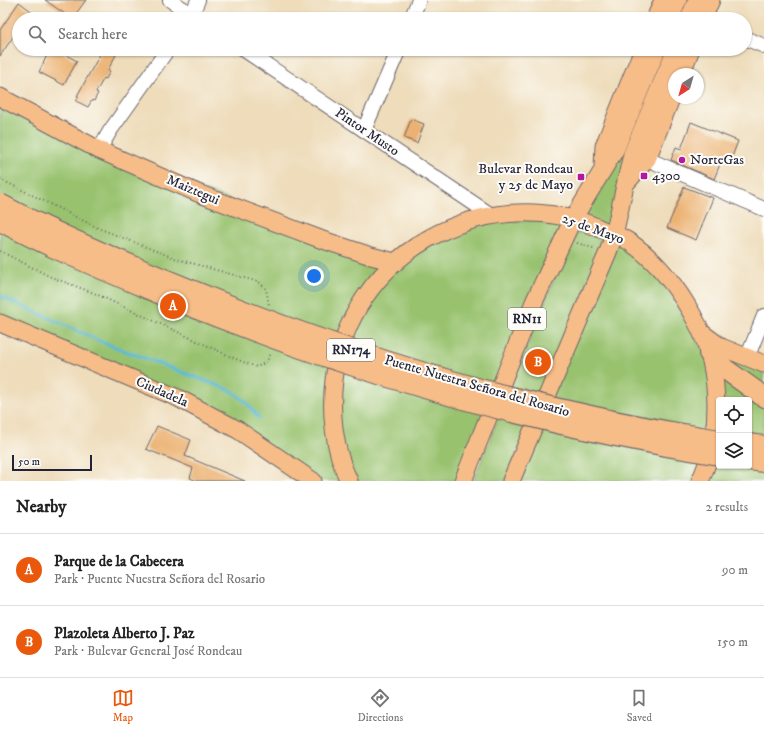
<!DOCTYPE html>
<html lang="en">
<head>
<meta charset="utf-8">
<style>
  :root { --surface:#fff; --page:#f2f2f2; --text:#222; --muted:#767676; --line:#e0e0e0; --accent:#ea580c }
  body { margin:0; font-family:"IM FELL DW Pica",serif; background:var(--page); color:var(--text) }
  .controls { position:absolute; right:12px; bottom:12px; display:grid; overflow:hidden; border-radius:4px; box-shadow:0 1px 3px #0004 }
  .controls button { width:36px; height:36px; display:grid; place-items:center; padding:0; border:0; border-bottom:1px solid var(--line); background:var(--surface); color:var(--text); font:20px sans-serif }
  .compass { position:absolute; left:668px; top:68px; width:36px; height:36px; border-radius:50%; background:var(--surface); box-shadow:0 1px 3px #0004; rotate:217deg }
  .scale { position:absolute; left:12px; bottom:10px; width:80px; box-sizing:border-box; padding-left:4px; border:2px solid #22223b; border-top:0; font-size:11px; line-height:14px; white-space:nowrap; color:#22223b; -webkit-text-stroke:3px #fdfcf7; paint-order:stroke }
  .you { position:absolute; left:314px; top:276px; width:14px; height:14px; margin:-10px; border:3px solid #fff; border-radius:50%; background:#1a73e8; box-shadow:0 0 0 6px #1a73e833 }
  .badge { display:grid; place-items:center; width:26px; height:26px; border-radius:50%; background:var(--accent); color:#fff; font-size:13px; font-weight:700 }
  .pin { position:absolute; translate:-50% -50%; border:2px solid #fff; box-shadow:0 1px 4px #0006 }
  .list { margin:0; padding:0; list-style:none }
  h2 { display:flex; justify-content:space-between; align-items:center; height:52px; margin:0; padding:0 16px; font-size:17px }
  h2 small { font-size:13px; font-weight:400; color:var(--muted) }
  .list li { display:grid; grid-template-columns:26px 1fr auto; gap:12px; align-items:center; box-sizing:border-box; height:72px; padding:0 16px; border-top:1px solid var(--line) }
  .list b { display:block; font-size:15px; white-space:nowrap }
  .list p { margin:0; font-size:13px; white-space:nowrap; color:var(--muted) }
  .list em { font-size:13px; font-style:normal; color:var(--muted) }
  .icon { flex:none; width:22px; height:22px; fill:none; stroke:currentColor; stroke-width:2; stroke-linecap:round; stroke-linejoin:round }
  .map { position:relative; flex:none; width:764px; height:481px; overflow:hidden }
  .search { position:absolute; background:var(--surface); box-shadow:0 1px 3px #0004; left:12px; right:12px; top:12px; height:44px; display:flex; align-items:center; gap:10px; box-sizing:border-box; padding:0 14px; border-radius:22px; color:var(--muted); font-size:15px }
  .sheet { height:196px; background:var(--surface) }
  nav { display:flex; justify-content:space-around; align-items:center; box-sizing:border-box; height:56px; border-top:1px solid var(--line); background:var(--surface); font-size:11px; color:var(--muted) }
  nav a { display:grid; justify-items:center; gap:2px }
  nav .on { color:var(--accent) }
  .map>svg:first-child { display:block }
  .green { fill:#98c26e; stroke:#5d7254; fill-rule:evenodd }
  .lines { fill:none; stroke-linecap:round; stroke-linejoin:round }
  .stream { stroke:#59b9d7; stroke-width:3 }
  .building { fill:#ecb273 }
  .minor-casing { stroke:#696367; stroke-width:16 }
  .major-casing { stroke:#696367; stroke-width:19 }
  .highway-casing { stroke:#696367; stroke-width:22 }
  .path { stroke:#696367; stroke-width:2; stroke-dasharray:1 3; stroke-linecap:butt }
  .minor { stroke:#fff; stroke-width:14 }
  .major { stroke:#f7bd88; stroke-width:17 }
  .highway { stroke:#f7bd88; stroke-width:20 }
  .highway-bridge-casing { stroke:#696367; stroke-width:22; stroke-linecap:butt }
  .highway-bridge { stroke:#f7bd88; stroke-width:20 }
  .poi-dot { fill:#b5179e; stroke:#fdfcf7; stroke-width:1.5 }
  .labels { text-anchor:middle; dominant-baseline:central; stroke-width:4; stroke-linejoin:round; paint-order:stroke }
  .shield { fill:#fdfcf7; stroke:#646373; stroke-width:1 }
  .shield-label { font-size:13px; font-weight:bold; fill:#22223b }
  .street-label { font-size:14px; fill:#22223b; stroke:#fdfcf7 }
  .poi-label { font-size:14px; fill:#22223b; stroke:#fdfcf7; text-anchor:start }
</style>
</head>
<body>
<div class="map">
<svg width="764" height="481" viewBox="0 0 764 481">
  <rect width="100%" height="100%" fill="#fdfcf7"/>
  <filter id="ink" filterUnits="userSpaceOnUse"><feTurbulence type="fractalNoise" baseFrequency=".025" numOctaves="2"/><feDisplacementMap in="SourceGraphic" scale="8" xChannelSelector="R" yChannelSelector="G"/><feConvolveMatrix kernelMatrix="1 2 1 2 8 2 1 2 1" color-interpolation-filters="sRGB"/></filter>
  <filter id="wash" filterUnits="userSpaceOnUse"><feTurbulence type="fractalNoise" baseFrequency=".012" numOctaves="4" result="noise"/><feDisplacementMap in="SourceGraphic" scale="16" xChannelSelector="R" yChannelSelector="G"/><feGaussianBlur stdDeviation="0.9" result="paint"/><feColorMatrix in="noise" values="0 0 0 0 0 0 0 0 0 0 0 0 0 0 0 0 0 1.4 0 .05"/><feComposite in="paint" operator="in"/></filter>
  <g filter="url(#wash)">
    <rect width="100%" height="100%" fill="#eedcba"/>
    <g class="green">
      <path d="M643,49H691L674,74V91L626,183L615,235L626,240L702,333L764,364V481H511L614,235L573,219L463,481H313L238,430L0,323V97L99,150L395,262L465,222L573,219L602,169ZM719,400H749V466H719Z"/>
      <polygon points="580,232 603,240 604,245 505,481 473,481 569,241 574,234"/>
    </g>
    <g class="lines">
      <polyline class="stream" points="0,296 102,342 232,391 246,402 259,418"/>
    </g>
    <g id="blocks">
      <g class="building">
        <polygon points="45,0 86,0 72,19"/>
        <polygon points="19,2 31,11 25,19 19,19 19,28 0,56 0,30"/>
        <polygon points="50,49 55,49 77,61 64,85 39,72"/>
        <polygon points="103,49 119,49 108,70 110,71 106,79 104,78 96,92 98,93 94,101 92,100 88,107 76,101 79,97 77,96"/>
        <polygon points="411,119 424,124 417,143 404,138"/>
        <polygon points="691,122 738,141 730,162 722,159 714,179 671,160 676,147 681,149"/>
        <polygon points="684,187 713,198 696,240 667,228"/>
        <polygon points="157,426 191,440 185,456 245,481 197,481 190,478 193,468 146,449"/>
      </g>
    </g>
  </g>
  <g filter="url(#ink)">
    <use href="#blocks" fill-opacity="0" stroke="#696367" stroke-width="1"/>
    <g class="lines">
      <g class="minor-casing">
        <g id="minor">
          <polyline points="170,0 198,19"/>
          <polyline points="190,19 198,0"/>
          <polyline points="411,19 419,0"/>
          <polyline points="745,38 764,46"/>
          <polyline points="243,49 491,215"/>
          <polyline points="364,130 399,49"/>
          <polyline points="99,150 110,131 168,49"/>
          <polyline points="647,159 764,209"/>
          <polyline points="747,358 764,316"/>
        </g>
      </g>
      <g class="major-casing">
        <g id="major">
          <polyline points="655,19 663,0"/>
          <polyline points="670,19 678,0"/>
          <polyline points="689,19 697,0"/>
          <polyline points="703,19 711,0"/>
          <polyline points="681,74 691,49"/>
          <polyline points="0,97 99,150 200,194 320,239 371,256 395,262"/>
          <polyline points="603,167 604,146 643,49"/>
          <polyline points="628,181 647,159 674,91"/>
          <polyline points="0,323 178,398 238,430 313,481"/>
          <polyline points="702,333 721,347 764,364"/>
          <path d="M349,481C334,450 330,413 334,380C349,255 481,180 597,227C607,232 619,235 628,241C660,262 681,292 698,325C721,371 722,435 700,481"/>
          <polyline points="463,481 534,302 573,219 615,150 657,49"/>
          <polyline points="511,481 608,252 614,235 632,154 676,49"/>
        </g>
      </g>
      <g class="highway-casing">
        <g id="highway">
          <polyline points="709,353 725,369 764,397"/>
          <polyline points="749,444 764,446"/>
          <polyline points="749,460 764,462"/>
        </g>
      </g>
      <g class="path">
        <polyline points="0,179 98,228 136,243 177,259 259,282 266,289 269,305"/>
        <polyline points="577,243 596,249"/>
        <polyline points="0,251 51,277 94,293 238,360 257,367 267,362 270,353"/>
      </g>
      <use href="#minor" class="minor"/>
      <use href="#major" class="major"/>
      <use href="#highway" class="highway"/>
      <g class="highway-bridge-casing">
        <g id="highway-bridge">
          <path d="M0,204C56,234 115,259 174,283C349,356 531,411 719,440"/>
          <path d="M0,221C51,248 104,270 156,292C337,368 525,424 719,455"/>
        </g>
      </g>
      <use href="#highway-bridge" class="highway-bridge"/>
    </g>
  </g>
  <g class="poi-dot">
    <circle cx="682" cy="160" r="4"/>
    <rect x="640" y="172" width="8" height="8" rx="2"/>
    <rect x="577" y="173" width="8" height="8" rx="2"/>
  </g>
  <g class="labels">
    <g class="shield">
      <rect x="508" y="308" width="38" height="22" rx="3"/>
      <rect x="327" y="339" width="48" height="22" rx="3"/>
    </g>
    <g class="shield-label">
      <text x="527" y="319">RN11</text>
      <text x="351" y="350">RN174</text>
    </g>
    <g class="street-label">
      <text transform="translate(367 132) rotate(34)">Pintor Musto</text>
      <text transform="translate(193 190) rotate(23)">Maiztegui</text>
      <text transform="translate(593 229) rotate(20)">25 de Mayo</text>
      <text transform="translate(477 386) rotate(16)">Puente Nuestra Señora del Rosario</text>
      <text transform="translate(162 392) rotate(24)">Ciudadela</text>
    </g>
    <g class="poi-label">
      <text x="690" y="160">NorteGas</text>
      <text x="573" y="169" text-anchor="end">Bulevar Rondeau<tspan x="573" dy="16">y 25 de Mayo</tspan></text>
      <text x="652" y="176">4300</text>
    </g>
  </g>
</svg>
<div class="controls">
<button><svg class="icon" aria-label="locate" viewBox="0 0 24 24"><circle cx="12" cy="12" r="6"/><path d="M12 2v4M12 18v4M2 12h4M18 12h4"/></svg></button>
<button><svg class="icon" aria-label="layers" viewBox="0 0 24 24"><path d="M12 4l9 5-9 5-9-5zM3 14l9 5 9-5"/></svg></button>
</div>
<svg class="compass" viewBox="-18 -18 36 36"><path d="M0-13l5 13h-10z" fill="#e53935"/><path d="M0 13l5-13h-10z" fill="#767676"/></svg>
<div class="scale">50 m</div>
<div class="you"></div>
<div class="pin badge" style="left:173px;top:306px">A</div>
<div class="pin badge" style="left:538px;top:362px">B</div>
<div class="search"><svg class="icon" aria-label="search" viewBox="0 0 24 24"><circle cx="10" cy="10" r="6"/><path d="M15 15l6 6"/></svg>Search here</div>
</div>
<section class="sheet">
<h2>Nearby<small>2 results</small></h2>
<ul class="list">
<li><span class="badge">A</span><div><b>Parque de la Cabecera</b><p>Park · Puente Nuestra Señora del Rosario</p></div><em>90 m</em></li>
<li><span class="badge">B</span><div><b>Plazoleta Alberto J. Paz</b><p>Park · Bulevar General José Rondeau</p></div><em>150 m</em></li>
</ul>
</section>
<nav>
<a class="on"><svg class="icon" aria-label="map" viewBox="0 0 24 24"><path d="M3 6l6-2 6 2 6-2v14l-6 2-6-2-6 2zM9 4v14M15 6v14"/></svg>Map</a>
<a><svg class="icon" aria-label="directions" viewBox="0 0 24 24"><path d="M12 3l9 9-9 9-9-9zM9 14v-3h6M13 9l2 2-2 2"/></svg>Directions</a>
<a><svg class="icon" aria-label="saved" viewBox="0 0 24 24"><path d="M7 4h10v16l-5-4-5 4z"/></svg>Saved</a>
</nav>
</body>
</html>
